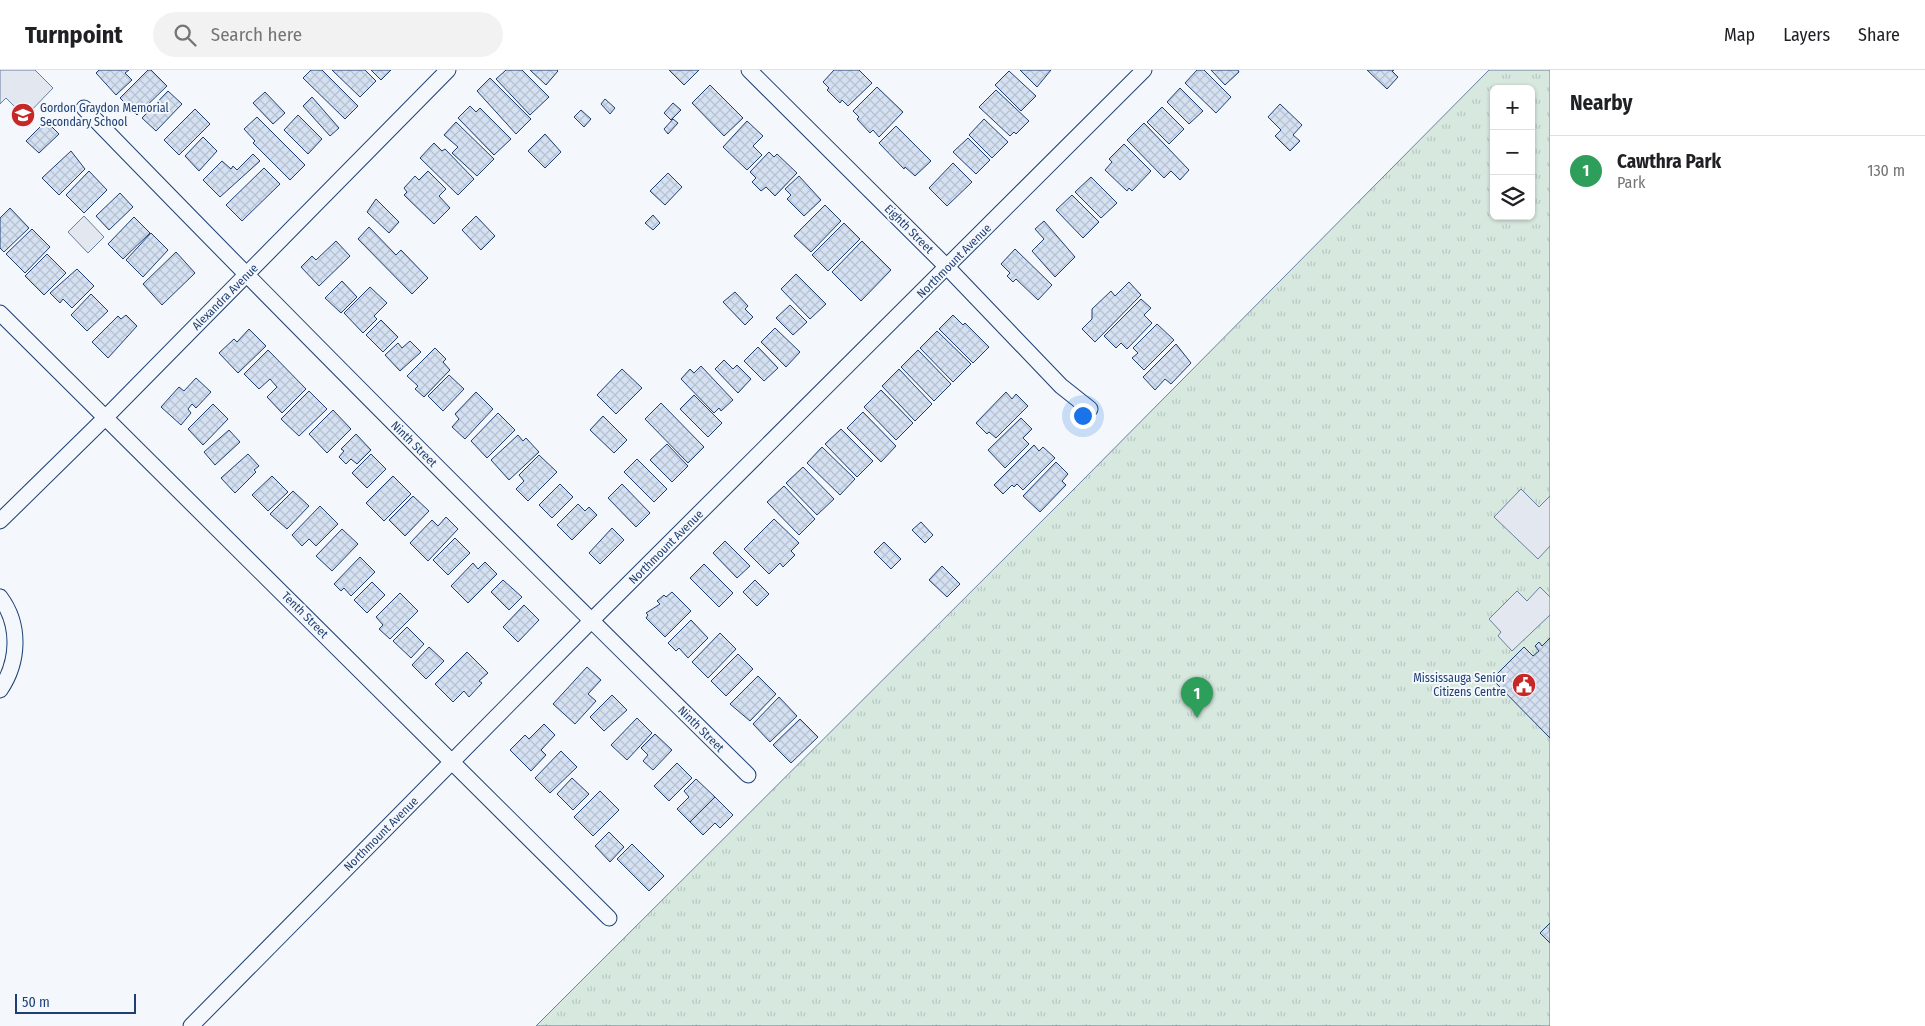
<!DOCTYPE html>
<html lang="en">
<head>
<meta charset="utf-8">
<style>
  :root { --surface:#fff; --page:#f2f2f2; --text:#202124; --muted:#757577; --line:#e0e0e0; --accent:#ea580c }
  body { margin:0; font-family:"Fira Sans Condensed",sans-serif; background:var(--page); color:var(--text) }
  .controls { position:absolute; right:15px; top:15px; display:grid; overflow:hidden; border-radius:8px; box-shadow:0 1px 4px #0004 }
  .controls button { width:45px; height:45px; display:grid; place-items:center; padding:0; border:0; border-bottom:1px solid var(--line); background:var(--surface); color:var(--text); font:25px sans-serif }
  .scale { position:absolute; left:15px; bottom:12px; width:121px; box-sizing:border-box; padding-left:5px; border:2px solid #1d3f73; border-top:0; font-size:14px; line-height:18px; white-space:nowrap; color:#1d3f73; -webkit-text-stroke:4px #f4f7fb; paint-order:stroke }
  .you { position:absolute; left:1082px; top:345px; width:18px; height:18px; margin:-12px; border:4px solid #fff; border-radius:50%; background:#1a73e8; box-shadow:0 0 0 8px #1a73e833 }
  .badge { display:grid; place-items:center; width:32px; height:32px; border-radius:50%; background:var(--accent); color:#fff; font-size:16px; font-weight:700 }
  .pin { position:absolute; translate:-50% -41px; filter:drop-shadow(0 1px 2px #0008) }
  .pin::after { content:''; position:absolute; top:26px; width:18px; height:15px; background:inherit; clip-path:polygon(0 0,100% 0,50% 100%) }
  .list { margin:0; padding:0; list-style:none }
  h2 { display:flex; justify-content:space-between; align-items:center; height:65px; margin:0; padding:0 20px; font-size:21px }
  h2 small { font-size:16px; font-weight:400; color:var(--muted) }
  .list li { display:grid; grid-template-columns:32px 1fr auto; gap:15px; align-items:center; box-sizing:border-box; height:70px; padding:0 20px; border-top:1px solid var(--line) }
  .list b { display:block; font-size:19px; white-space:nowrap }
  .list p { margin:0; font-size:16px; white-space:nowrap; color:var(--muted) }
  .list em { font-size:16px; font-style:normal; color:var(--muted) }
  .icon { flex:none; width:28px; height:28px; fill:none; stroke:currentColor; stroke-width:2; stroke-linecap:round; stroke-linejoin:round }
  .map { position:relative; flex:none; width:1550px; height:956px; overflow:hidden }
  header { display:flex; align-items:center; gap:30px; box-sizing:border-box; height:70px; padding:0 25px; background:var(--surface); border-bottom:1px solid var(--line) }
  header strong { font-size:24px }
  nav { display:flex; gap:28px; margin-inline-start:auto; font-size:18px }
  .search { width:350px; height:45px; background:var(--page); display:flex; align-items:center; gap:12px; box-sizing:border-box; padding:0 18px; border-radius:28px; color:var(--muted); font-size:19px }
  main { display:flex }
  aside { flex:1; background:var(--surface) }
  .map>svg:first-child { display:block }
  .park { fill:url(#park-tufts); stroke:#687fa3; fill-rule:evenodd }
  .parking { fill:#e3e8f0; stroke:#687fa3 }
  .building { fill:url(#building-cross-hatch); stroke:#1d3f73 }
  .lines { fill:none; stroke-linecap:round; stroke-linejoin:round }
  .street-casing { stroke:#1d3f73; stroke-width:17 }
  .street { stroke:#f4f7fb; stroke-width:15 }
  .labels { text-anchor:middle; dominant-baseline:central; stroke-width:4; stroke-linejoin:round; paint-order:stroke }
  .poi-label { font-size:12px; fill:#1d3f73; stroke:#f4f7fb; text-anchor:start }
  .street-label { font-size:12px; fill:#1d3f73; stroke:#f4f7fb }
</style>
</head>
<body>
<header>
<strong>Turnpoint</strong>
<div class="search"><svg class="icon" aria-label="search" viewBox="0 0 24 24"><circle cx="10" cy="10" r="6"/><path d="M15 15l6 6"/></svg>Search here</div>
<nav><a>Map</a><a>Layers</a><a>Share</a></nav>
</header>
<main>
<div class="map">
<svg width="1550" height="956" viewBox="0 0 1550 956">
  <defs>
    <pattern id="park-tufts" width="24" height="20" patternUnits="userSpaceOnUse" patternTransform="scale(1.25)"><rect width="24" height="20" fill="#d7e8df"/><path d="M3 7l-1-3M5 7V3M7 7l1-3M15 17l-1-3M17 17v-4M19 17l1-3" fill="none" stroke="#b8c8c3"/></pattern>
    <pattern id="building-cross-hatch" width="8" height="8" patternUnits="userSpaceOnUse" patternTransform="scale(1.25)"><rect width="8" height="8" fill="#d5e0f0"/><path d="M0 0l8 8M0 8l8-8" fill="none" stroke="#b6c1d1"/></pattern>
  </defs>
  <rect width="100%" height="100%" fill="#f4f7fb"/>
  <path class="park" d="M1489,0H1550V956H536L1074,419ZM1494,19H1531V146H1494Z"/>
  <g class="parking">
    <polygon points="0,0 35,0 53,18 25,47 6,28 0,34"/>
    <polygon points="84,146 104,167 88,183 68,162"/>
    <polygon points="1521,419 1539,437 1550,426 1550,476 1538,489 1494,447"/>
    <polygon points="1540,517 1550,527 1550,545 1512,581 1498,566 1501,562 1489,549 1517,521 1527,531"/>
  </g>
  <g class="building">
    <polygon points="99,0 129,0 125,3 132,10 116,25 96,3"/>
    <polygon points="148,0 151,0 167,16 137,45 120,28"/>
    <polygon points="311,0 322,0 358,36 345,49 303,8"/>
    <polygon points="332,0 365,0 376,11 360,27"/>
    <polygon points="371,0 391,0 381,10"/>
    <polygon points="506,0 522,0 549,27 530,45 496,9"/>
    <polygon points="530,0 557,0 558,1 546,15"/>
    <polygon points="669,0 699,0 684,15"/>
    <polygon points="834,0 859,0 872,13 848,36 842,30 840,33 827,20 829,18 823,12"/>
    <polygon points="1020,0 1051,0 1037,17"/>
    <polygon points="1197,0 1204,0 1231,27 1216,43 1185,13"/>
    <polygon points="1211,0 1238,0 1239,2 1225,15"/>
    <polygon points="1367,0 1394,0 1392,1 1398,7 1387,19"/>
    <polygon points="1009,1 1036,26 1021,41 995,15"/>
    <polygon points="490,8 531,49 516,64 477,21"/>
    <polygon points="710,15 743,48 724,66 692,33"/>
    <polygon points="877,17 903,42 879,67 873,60 870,63 857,49 859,47 853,41"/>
    <polygon points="1180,18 1203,41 1189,54 1167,32"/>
    <polygon points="996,20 1029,51 1016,64 1014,62 1010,66 979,37"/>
    <polygon points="168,21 182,34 156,61 142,48"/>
    <polygon points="265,22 285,43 273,54 253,33"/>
    <polygon points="312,27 339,58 330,66 303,36"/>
    <polygon points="605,29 615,38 610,44 601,34"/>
    <polygon points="673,33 681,40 671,50 664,43"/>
    <polygon points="1280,34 1302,55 1293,65 1300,71 1290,81 1275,66 1281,60 1268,47"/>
    <polygon points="470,36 476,42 480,38 511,69 494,85 458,48"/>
    <polygon points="1162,37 1184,59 1169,74 1147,52"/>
    <polygon points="195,39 210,54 179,85 164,70"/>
    <polygon points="581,40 591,49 584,57 574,47"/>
    <polygon points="298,45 322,69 308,84 284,60"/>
    <polygon points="257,47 305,95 290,110 253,73 255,71 244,59"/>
    <polygon points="673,49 678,53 668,64 664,59"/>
    <polygon points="984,49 1008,72 992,88 969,65"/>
    <polygon points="46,51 59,64 39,83 26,71"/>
    <polygon points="747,51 763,66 753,76 762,85 747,100 723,77"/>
    <polygon points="456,52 494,89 477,106 452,83 458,77 444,65"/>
    <polygon points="1144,53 1189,100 1180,110 1171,101 1164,108 1127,70"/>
    <polygon points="896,56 931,91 915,106 905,97 904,99 879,73"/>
    <polygon points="545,64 561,82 545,98 528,81"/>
    <polygon points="203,67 217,81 199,101 185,86"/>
    <polygon points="968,68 990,90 976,104 953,82"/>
    <polygon points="434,73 442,81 445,79 474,109 458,125 420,88"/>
    <polygon points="1124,74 1151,101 1132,121 1129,118 1127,121 1105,100 1112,92 1109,89"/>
    <polygon points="71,81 85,99 59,125 42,108"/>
    <polygon points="769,82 774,87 777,84 797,103 775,126 766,117 761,121 752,112 756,108 750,102"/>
    <polygon points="253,84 260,91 220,127 203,110 222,91 231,99 233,96 237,100"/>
    <polygon points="953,93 972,112 947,136 929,118"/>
    <polygon points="264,98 280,114 242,151 226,135"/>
    <polygon points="89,101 107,120 84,143 66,125"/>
    <polygon points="428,101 446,119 439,126 450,138 434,154 404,125 407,122 404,118 415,106 419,110"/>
    <polygon points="668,103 682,117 665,135 650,121"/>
    <polygon points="799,106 821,130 804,146 787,129 791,125 785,119"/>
    <polygon points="1091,107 1117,133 1101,148 1075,122"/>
    <polygon points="120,123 133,137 109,160 96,146"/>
    <polygon points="1072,125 1099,152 1083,168 1056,140"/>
    <polygon points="376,129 399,152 389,163 367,142"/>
    <polygon points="825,135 841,151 811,182 794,166"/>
    <polygon points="10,138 29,158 4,182 0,178 0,148"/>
    <polygon points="653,145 660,153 653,160 645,153"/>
    <polygon points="476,146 495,166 481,180 462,160"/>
    <polygon points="134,147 150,163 123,189 108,174"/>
    <polygon points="1044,151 1075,187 1055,207 1032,181 1044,169 1035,159"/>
    <polygon points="844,153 860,169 828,201 812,185"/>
    <polygon points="369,157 396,185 401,180 428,208 412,224 358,169"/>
    <polygon points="32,159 50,177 25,203 6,184"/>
    <polygon points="151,163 168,180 143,207 126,190"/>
    <polygon points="336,171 350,186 319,216 301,197 312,186 316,190"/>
    <polygon points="862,171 891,200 861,231 832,202"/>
    <polygon points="1015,179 1052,215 1038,230 1016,209 1013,212 1007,206 1010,203 1001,194"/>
    <polygon points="176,182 195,203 162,235 143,214"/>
    <polygon points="47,184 66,203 44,225 25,206"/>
    <polygon points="77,199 94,216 72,238 63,229 60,233 50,223"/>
    <polygon points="796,204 826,234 810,249 781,219"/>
    <polygon points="342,211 357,227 341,243 325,228"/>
    <polygon points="1129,212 1141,225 1095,272 1082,259 1092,249 1092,239 1111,221 1115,226"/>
    <polygon points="370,217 387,233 374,246 377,249 363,263 344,243"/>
    <polygon points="735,222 748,236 745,239 753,247 745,255 723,232"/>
    <polygon points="91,224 108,241 87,261 71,245"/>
    <polygon points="1141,229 1151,238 1144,245 1152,253 1127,279 1121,273 1116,278 1104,266"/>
    <polygon points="790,235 807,252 793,265 776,248"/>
    <polygon points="126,245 137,256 108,288 92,272 118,246 121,249"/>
    <polygon points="953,245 963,255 965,253 989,277 973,293 939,259"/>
    <polygon points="381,250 398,267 383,282 366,265"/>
    <polygon points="1157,254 1174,270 1144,300 1132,288 1138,283 1133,278"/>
    <polygon points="775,258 800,282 786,297 761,272"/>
    <polygon points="249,259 266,276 238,303 219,283 234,269 237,272"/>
    <polygon points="937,261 971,294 953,312 920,278"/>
    <polygon points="410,271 421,282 400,301 385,285 398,273 402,278"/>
    <polygon points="1176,274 1191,293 1171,314 1165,309 1155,320 1143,307"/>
    <polygon points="758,277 778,298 764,311 744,291"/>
    <polygon points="435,278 446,289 443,292 450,300 424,327 415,319 418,316 407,306"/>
    <polygon points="268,280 306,319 282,343 267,327 277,317 270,309 259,319 244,304"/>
    <polygon points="918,280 951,314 934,331 901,297"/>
    <polygon points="724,290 733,299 737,295 751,309 738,323 715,299"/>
    <polygon points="701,296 733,330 721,341 719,338 714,343 681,309 690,299 694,303"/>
    <polygon points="622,299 642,318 616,344 597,325"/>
    <polygon points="899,299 932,334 915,351 882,316"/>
    <polygon points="449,305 464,319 443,341 428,326"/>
    <polygon points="196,308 211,322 196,338 192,334 188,339 191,343 181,355 161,337 179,317 184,321"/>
    <polygon points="881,320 913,353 896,370 864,337"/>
    <polygon points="309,321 327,339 299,366 281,349"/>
    <polygon points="476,322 493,339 465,369 452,357 459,349 455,344"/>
    <polygon points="1006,322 1012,329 1016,324 1028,336 996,368 989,362 987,364 976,353"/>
    <polygon points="694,325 722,353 708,367 680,339"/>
    <polygon points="661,333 704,377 688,393 645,349"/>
    <polygon points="213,334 228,349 203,375 188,359"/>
    <polygon points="333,340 351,359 327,383 309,364"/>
    <polygon points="863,342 896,376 881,392 847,358"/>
    <polygon points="498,343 515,360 487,388 471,371"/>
    <polygon points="603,346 627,370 614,383 590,360"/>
    <polygon points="1021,348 1032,359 1023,368 1029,374 1005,398 988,380"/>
    <polygon points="841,359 873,391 857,407 825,374"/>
    <polygon points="229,360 240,372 215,395 204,382"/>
    <polygon points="356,364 371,380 357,394 351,389 346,394 339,387 344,381 341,379"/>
    <polygon points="518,365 523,371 526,368 539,382 509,410 491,390"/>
    <polygon points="667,374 688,396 672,412 650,390"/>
    <polygon points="1034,375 1039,381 1043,377 1055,388 1023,420 1017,414 1014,417 1012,415 1003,424 994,415"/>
    <polygon points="822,377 855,409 840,425 807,393"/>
    <polygon points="248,384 259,396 254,400 256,402 235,423 221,408"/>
    <polygon points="371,384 386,399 367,418 352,403"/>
    <polygon points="539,385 557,402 528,431 516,419 524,411 519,405"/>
    <polygon points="637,389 667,419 654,432 624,402"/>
    <polygon points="1056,392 1068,404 1062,411 1066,415 1040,442 1023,426"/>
    <polygon points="803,397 834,429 817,445 786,413"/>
    <polygon points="272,406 288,422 268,441 252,425"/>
    <polygon points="393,406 411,424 384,451 366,433"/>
    <polygon points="560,414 573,427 552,448 539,435"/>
    <polygon points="622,414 650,443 636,457 608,428"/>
    <polygon points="784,416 815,449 799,465 767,432"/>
    <polygon points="293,421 309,436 287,459 270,444"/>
    <polygon points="413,426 429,441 405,466 389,450"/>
    <polygon points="578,434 585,441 589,437 597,445 572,470 557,455"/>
    <polygon points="320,436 338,454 316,476 309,469 302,476 292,465"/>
    <polygon points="446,447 458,459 428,491 410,473 432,450 438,456"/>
    <polygon points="774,449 799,473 791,481 795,485 783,497 780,493 769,504 744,479"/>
    <polygon points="921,452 933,465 925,473 912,460"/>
    <polygon points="612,458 624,470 600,494 589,483"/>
    <polygon points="342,459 358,474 332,501 316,486"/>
    <polygon points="455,468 470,483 448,505 433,490"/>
    <polygon points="725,471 750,496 737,508 713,483"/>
    <polygon points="884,472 901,489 891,499 874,482"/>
    <polygon points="360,487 375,502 351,526 344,518 341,521 334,514"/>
    <polygon points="485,492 497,504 468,533 451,516 473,493 478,499"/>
    <polygon points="704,494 733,523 719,537 690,508"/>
    <polygon points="942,496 960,514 947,527 929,510"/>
    <polygon points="503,510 522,527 509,540 491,522"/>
    <polygon points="755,510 769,524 757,536 743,522"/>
    <polygon points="372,512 385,525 367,543 354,530"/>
    <polygon points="672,522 691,541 665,567 646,548 648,545 646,543 660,534 657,531 664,525 666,527"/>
    <polygon points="400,523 418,541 390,569 379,559 383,555 376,547"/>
    <polygon points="524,535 539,550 518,572 503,557"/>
    <polygon points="691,550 708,568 688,588 679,578 676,581 668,573"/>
    <polygon points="407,557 424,574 411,588 393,571"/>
    <polygon points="720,563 736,579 708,608 692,592"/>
    <polygon points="1550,568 1550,668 1492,609 1524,577 1533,586 1539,581 1535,576 1539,572 1542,576"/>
    <polygon points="429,577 444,591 426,609 412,595"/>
    <polygon points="467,582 488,603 479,611 482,613 469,627 464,621 453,632 435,614"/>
    <polygon points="738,584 753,599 726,626 711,611"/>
    <polygon points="587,597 601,610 588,624 596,631 575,654 553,634"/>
    <polygon points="758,606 776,624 750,651 730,634"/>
    <polygon points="612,625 627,640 604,661 590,647"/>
    <polygon points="779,627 797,646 770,672 753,654"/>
    <polygon points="637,648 652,663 627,690 611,675"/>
    <polygon points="800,649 818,667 791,693 773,675"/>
    <polygon points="544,654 555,665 541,680 546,685 531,701 510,680 525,665 529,669"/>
    <polygon points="655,664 672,680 653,700 643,691 648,685 641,678"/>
    <polygon points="561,681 577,697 550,723 535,708"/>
    <polygon points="677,693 692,708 669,731 654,716"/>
    <polygon points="572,708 589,724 573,740 557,724"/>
    <polygon points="696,709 715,727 690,752 677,739 689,727 684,721"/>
    <polygon points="600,721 619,740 593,766 574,747"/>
    <polygon points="715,727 733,745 720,758 715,753 703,765 690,752"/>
    <polygon points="609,762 624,777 610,792 595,776"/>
    <polygon points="632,774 664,806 649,821 617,789"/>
    <polygon points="1550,853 1550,873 1540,863"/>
  </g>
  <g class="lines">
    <g class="street-casing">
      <g id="street">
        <polyline points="749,0 948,198 1061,316 1090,339"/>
        <path d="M84,38C302,263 524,485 748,705"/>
        <polyline points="0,243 609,848"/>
        <polyline points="0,451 106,347 448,0"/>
        <path d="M0,527C21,555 19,592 0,620"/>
        <polyline points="191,956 590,552 1144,0"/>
      </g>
    </g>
    <use href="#street" class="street"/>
  </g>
  <defs>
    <g id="school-disc" transform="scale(1.25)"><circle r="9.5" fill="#c62828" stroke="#f4f7fb"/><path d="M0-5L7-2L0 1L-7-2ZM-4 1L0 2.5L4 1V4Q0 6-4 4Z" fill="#fff"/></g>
    <g id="civic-disc" transform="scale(1.25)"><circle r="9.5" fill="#c62828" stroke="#f4f7fb"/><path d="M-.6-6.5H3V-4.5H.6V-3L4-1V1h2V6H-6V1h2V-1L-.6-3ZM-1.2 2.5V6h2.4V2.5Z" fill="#fff"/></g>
  </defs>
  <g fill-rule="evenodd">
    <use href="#school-disc" x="23" y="45"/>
    <use href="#civic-disc" x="1524" y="615"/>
  </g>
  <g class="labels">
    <g class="poi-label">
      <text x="40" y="38">Gordon Graydon Memorial<tspan x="40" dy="14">Secondary School</tspan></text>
      <text x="1506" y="608" text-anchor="end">Mississauga Senior<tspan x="1506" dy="14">Citizens Centre</tspan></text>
    </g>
    <g class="street-label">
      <text transform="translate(909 159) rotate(45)">Eighth Street</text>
      <text transform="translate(954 191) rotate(-45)">Northmount Avenue</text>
      <text transform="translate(225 227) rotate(-45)">Alexandra Avenue</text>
      <text transform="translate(414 374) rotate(45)">Ninth Street</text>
      <text transform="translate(666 477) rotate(-45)">Northmount Avenue</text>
      <text transform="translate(305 545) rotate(45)">Tenth Street</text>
      <text transform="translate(701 659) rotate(45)">Ninth Street</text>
      <text transform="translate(381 764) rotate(-45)">Northmount Avenue</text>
    </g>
  </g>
</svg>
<div class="controls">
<button>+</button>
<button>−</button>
<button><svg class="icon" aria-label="layers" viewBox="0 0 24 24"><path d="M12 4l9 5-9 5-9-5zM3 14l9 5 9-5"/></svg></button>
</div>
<div class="scale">50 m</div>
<div class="you"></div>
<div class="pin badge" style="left:1197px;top:648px;background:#2e9e5b">1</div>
</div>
<aside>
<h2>Nearby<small></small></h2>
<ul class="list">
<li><span class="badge" style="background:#2e9e5b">1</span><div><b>Cawthra Park</b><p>Park</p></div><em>130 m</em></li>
</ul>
</aside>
</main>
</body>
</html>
